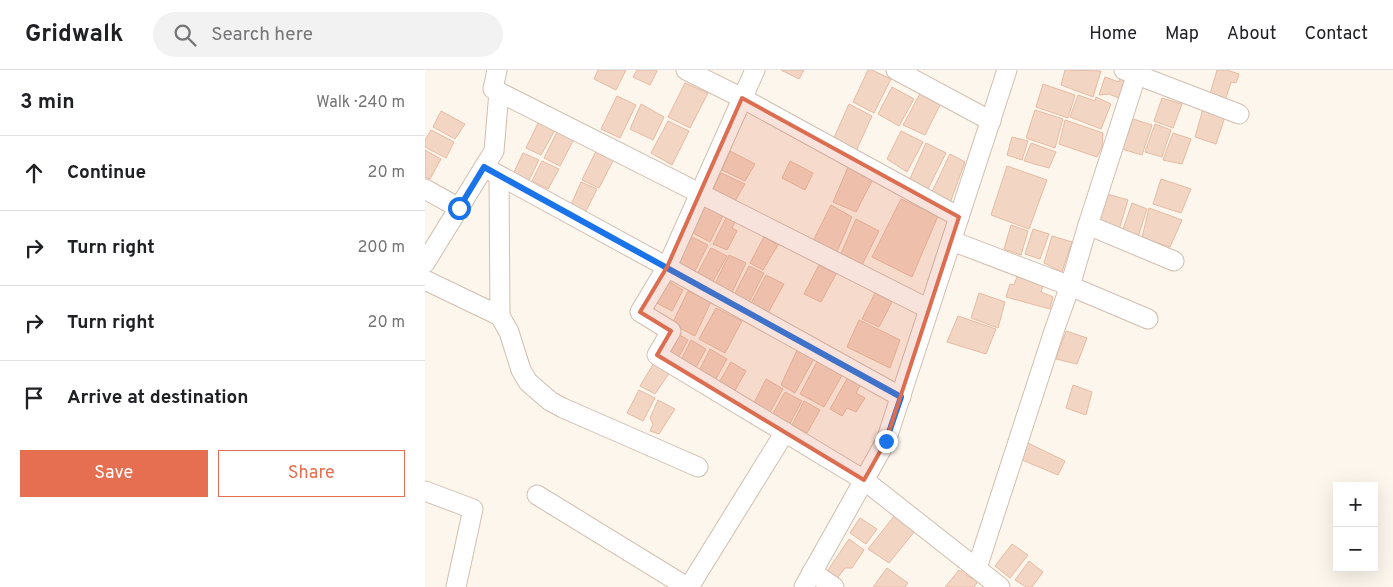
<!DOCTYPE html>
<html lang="en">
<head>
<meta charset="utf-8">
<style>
  :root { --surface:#fff; --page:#f2f2f2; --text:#202124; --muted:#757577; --line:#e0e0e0; --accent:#e76f51 }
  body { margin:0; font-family:Overpass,sans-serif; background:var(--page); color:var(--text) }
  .controls { position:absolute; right:15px; bottom:15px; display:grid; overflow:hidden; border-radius:0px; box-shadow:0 5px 20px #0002 }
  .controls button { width:45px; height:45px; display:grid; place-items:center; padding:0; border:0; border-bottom:1px solid var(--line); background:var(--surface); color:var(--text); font:25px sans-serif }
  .stop { position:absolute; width:15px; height:15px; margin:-11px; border:4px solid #1a73e8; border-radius:50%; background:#fff }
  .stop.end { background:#1a73e8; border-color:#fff; box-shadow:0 1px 5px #0008 }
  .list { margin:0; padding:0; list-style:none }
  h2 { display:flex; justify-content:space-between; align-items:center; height:65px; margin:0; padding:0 20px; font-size:21px }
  h2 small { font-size:16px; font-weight:400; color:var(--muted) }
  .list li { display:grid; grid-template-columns:32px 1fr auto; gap:15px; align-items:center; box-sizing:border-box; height:75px; padding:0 20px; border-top:1px solid var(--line) }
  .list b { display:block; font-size:19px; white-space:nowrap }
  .list em { font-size:16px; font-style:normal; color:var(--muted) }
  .actions { display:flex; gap:10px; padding:15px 20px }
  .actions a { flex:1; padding:11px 0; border:1px solid var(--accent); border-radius:0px; text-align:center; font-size:18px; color:var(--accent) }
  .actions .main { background:var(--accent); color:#fff }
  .icon { flex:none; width:28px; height:28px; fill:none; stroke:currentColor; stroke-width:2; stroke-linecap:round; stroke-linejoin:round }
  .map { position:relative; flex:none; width:968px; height:517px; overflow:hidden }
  header { display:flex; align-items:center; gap:30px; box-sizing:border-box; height:70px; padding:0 25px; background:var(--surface); border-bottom:1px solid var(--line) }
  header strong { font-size:24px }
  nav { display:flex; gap:28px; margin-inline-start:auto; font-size:18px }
  .search { width:350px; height:45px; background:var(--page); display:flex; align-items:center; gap:12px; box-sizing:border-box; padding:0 18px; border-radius:28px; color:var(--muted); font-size:19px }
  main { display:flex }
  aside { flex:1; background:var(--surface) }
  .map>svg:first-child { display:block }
  .building { fill:#f3d5c3; stroke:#e6bba3 }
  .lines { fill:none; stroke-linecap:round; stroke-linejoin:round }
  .minor-casing { stroke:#d1beb0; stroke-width:21 }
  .minor { stroke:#fff; stroke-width:19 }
  .route { stroke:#1a73e8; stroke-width:6 }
  .marked { fill:#dc6d51; fill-opacity:0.2; stroke:#dc6d51; stroke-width:4; stroke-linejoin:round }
</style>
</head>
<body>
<header>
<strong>Gridwalk</strong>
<div class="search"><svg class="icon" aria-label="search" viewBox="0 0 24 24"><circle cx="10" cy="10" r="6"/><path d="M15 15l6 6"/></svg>Search here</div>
<nav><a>Home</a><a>Map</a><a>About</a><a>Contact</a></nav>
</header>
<main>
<aside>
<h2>3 min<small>Walk · 240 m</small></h2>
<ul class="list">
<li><svg class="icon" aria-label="ahead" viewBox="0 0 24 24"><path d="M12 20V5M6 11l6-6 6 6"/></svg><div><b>Continue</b></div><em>20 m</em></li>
<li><svg class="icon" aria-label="right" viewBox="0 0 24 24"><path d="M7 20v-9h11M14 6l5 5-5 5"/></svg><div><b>Turn right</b></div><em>200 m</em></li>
<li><svg class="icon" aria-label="right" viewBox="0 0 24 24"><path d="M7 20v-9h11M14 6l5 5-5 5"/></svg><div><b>Turn right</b></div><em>20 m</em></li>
<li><svg class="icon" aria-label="arrive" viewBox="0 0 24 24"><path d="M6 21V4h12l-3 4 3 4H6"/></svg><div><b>Arrive at destination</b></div></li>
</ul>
<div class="actions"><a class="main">Save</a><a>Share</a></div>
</aside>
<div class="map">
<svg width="968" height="517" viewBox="0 0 968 517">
  <rect width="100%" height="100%" fill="#fdf6ec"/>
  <g class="building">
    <polygon points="173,0 201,0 191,20 169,9"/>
    <polygon points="212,0 230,0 232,1 225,15 208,7"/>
    <polygon points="356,0 379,0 374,9"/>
    <polygon points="443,0 447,0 466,9 449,43 428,32"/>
    <polygon points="640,0 676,1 668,27 636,15"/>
    <polygon points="792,0 802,0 814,4 811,13 806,12 801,28 785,24"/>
    <polygon points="695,6 700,8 694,28 684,24 674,25 680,7 694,12"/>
    <polygon points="260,13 283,23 265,58 243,47"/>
    <polygon points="618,14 650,25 643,48 611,37"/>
    <polygon points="467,17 489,29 474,56 453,44"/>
    <polygon points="497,20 517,31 500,65 478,55"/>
    <polygon points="653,25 670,31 671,27 686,34 676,59 645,47"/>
    <polygon points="192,26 211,35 195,68 176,59"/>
    <polygon points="737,28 757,34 748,58 729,51"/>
    <polygon points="216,34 239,47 228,70 205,59"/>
    <polygon points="424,34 447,46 431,81 408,70"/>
    <polygon points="778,39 800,47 791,74 770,67"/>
    <polygon points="610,40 638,49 630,78 601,68"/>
    <polygon points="16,41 40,54 30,69 8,57"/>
    <polygon points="708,49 727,55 717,85 697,79"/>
    <polygon points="640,50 678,63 677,77 672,87 634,74"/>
    <polygon points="114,51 131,58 116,85 101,78"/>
    <polygon points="243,51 264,61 247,95 226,83"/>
    <polygon points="730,54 746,60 737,87 720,82"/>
    <polygon points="134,58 151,65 135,96 119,88"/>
    <polygon points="6,60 29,72 21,88 0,77 0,70"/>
    <polygon points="476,61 498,72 482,102 462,89"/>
    <polygon points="748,63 766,69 757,94 738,90"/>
    <polygon points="587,67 603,71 597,90 582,85"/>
    <polygon points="501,73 521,83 503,119 484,111"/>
    <polygon points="606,73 631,82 624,98 599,91"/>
    <polygon points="172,79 190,87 174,118 157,110"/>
    <polygon points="0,80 16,89 5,109 0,107"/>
    <polygon points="305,81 330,94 320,111 297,100"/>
    <polygon points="98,83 114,90 104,110 88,104"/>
    <polygon points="525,84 540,92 525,133 506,124"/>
    <polygon points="117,91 134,99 123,119 107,111"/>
    <polygon points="365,91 388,103 380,120 357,108"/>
    <polygon points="424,95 448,109 431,142 408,132"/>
    <polygon points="582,96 622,110 604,159 566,145"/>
    <polygon points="296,103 320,114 310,131 287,121"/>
    <polygon points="736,109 766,119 756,143 728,134"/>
    <polygon points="156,112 172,119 160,143 145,137"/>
    <polygon points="682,124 703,130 694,160 672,156"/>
    <polygon points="476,129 513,146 487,207 447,187"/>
    <polygon points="707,133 722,139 713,167 697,162"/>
    <polygon points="280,135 299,144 285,172 266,162"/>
    <polygon points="406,135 427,147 411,184 387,173"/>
    <polygon points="724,138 757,150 745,177 717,168"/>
    <polygon points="303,144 312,149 307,158 312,161 302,180 288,174"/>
    <polygon points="431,149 454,161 436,197 414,188"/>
    <polygon points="586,155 603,161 596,185 579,179"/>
    <polygon points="608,159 624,164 615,189 600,184"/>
    <polygon points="263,165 283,175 268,205 250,195"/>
    <polygon points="627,166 647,172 637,202 619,193"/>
    <polygon points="339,167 353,175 338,200 325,193"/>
    <polygon points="286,178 302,186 286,215 271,206"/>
    <polygon points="304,185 321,193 305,227 288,218"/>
    <polygon points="394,195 411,204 396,232 379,224"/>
    <polygon points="324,196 339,203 323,234 308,227"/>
    <polygon points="593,204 620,209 616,222 628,227 625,239 581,227 585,214 589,215"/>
    <polygon points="341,205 359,214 343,243 325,235"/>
    <polygon points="240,209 258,220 247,241 230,232"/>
    <polygon points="263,221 286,232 270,266 247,254"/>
    <polygon points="450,223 467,232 454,257 437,249"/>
    <polygon points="554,223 580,232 573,258 546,248"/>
    <polygon points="291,238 317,251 300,283 274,269"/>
    <polygon points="533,246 571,259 561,284 522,272"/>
    <polygon points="434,250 475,270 465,298 422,277"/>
    <polygon points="641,261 662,268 652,294 631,289"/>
    <polygon points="250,262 263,270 251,292 237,285"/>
    <polygon points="266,270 281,279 268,303 254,294"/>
    <polygon points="374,276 391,285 370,323 356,315"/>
    <polygon points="285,279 302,289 289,312 273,303"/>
    <polygon points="394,288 419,302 399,337 375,324"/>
    <polygon points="306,292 321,301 308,324 292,316"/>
    <polygon points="229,293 245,302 230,324 215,316"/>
    <polygon points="423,307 436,314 431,323 440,328 431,342 422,338 417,346 405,339"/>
    <polygon points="341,309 358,319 344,344 328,335"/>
    <polygon points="648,315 667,322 661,345 641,338"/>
    <polygon points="214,320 230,328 218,351 202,343"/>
    <polygon points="360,322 377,331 364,355 347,345"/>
    <polygon points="233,330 250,339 234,364 225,361 228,354 225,348"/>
    <polygon points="379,331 395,340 382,363 367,355"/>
    <polygon points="603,373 640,391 633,405 595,389"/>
    <polygon points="470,445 490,461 464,493 443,479"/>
    <polygon points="435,448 452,459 441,474 425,463"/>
    <polygon points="424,469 439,480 427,498 420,498 410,511 401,503"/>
    <polygon points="587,474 603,485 585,508 570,496"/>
    <polygon points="604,491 618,502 607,517 601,517 590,510"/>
    <polygon points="462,498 483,513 480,517 448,517"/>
    <polygon points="538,499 543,502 541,505 548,509 549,506 554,510 549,517 520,517 534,500 536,502"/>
  </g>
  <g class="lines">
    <g class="minor-casing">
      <g id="minor">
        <polyline points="72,0 68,19 504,239"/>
        <polyline points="261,0 317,28 534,147"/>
        <polyline points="330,0 242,197 476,327"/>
        <polyline points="471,0 566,51"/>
        <polyline points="699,0 814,44"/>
        <polyline points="59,97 242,197 215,242 246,261 232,285 439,410 575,517"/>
        <polyline points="74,106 75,246 84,262 96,300 103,312 125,331 138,338 273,397"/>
        <polyline points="0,119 34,138"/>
        <polyline points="663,155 749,191"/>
        <polyline points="527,171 645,216 723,249"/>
        <polyline points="0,193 69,81 74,22"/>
        <polyline points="0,210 75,246"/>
        <polyline points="0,421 48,439 31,517"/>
        <polyline points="112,425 262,517"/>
        <polyline points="552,498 629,261 645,216 663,155 713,0"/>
        <polyline points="387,502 409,517"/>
        <polyline points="264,517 360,362"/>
        <polyline points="379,517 461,371 582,0"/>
      </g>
    </g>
    <use href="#minor" class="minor"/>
  </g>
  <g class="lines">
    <polyline class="route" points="34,138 59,97 476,327 461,371"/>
  </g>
  <path class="marked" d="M317,28L534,147L461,371L439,410L232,285L246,261L215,242L242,197Z"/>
</svg>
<div class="controls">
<button>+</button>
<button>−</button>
</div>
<div class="stop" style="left:34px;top:138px"></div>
<div class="stop end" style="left:461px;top:371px"></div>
</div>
</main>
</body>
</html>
